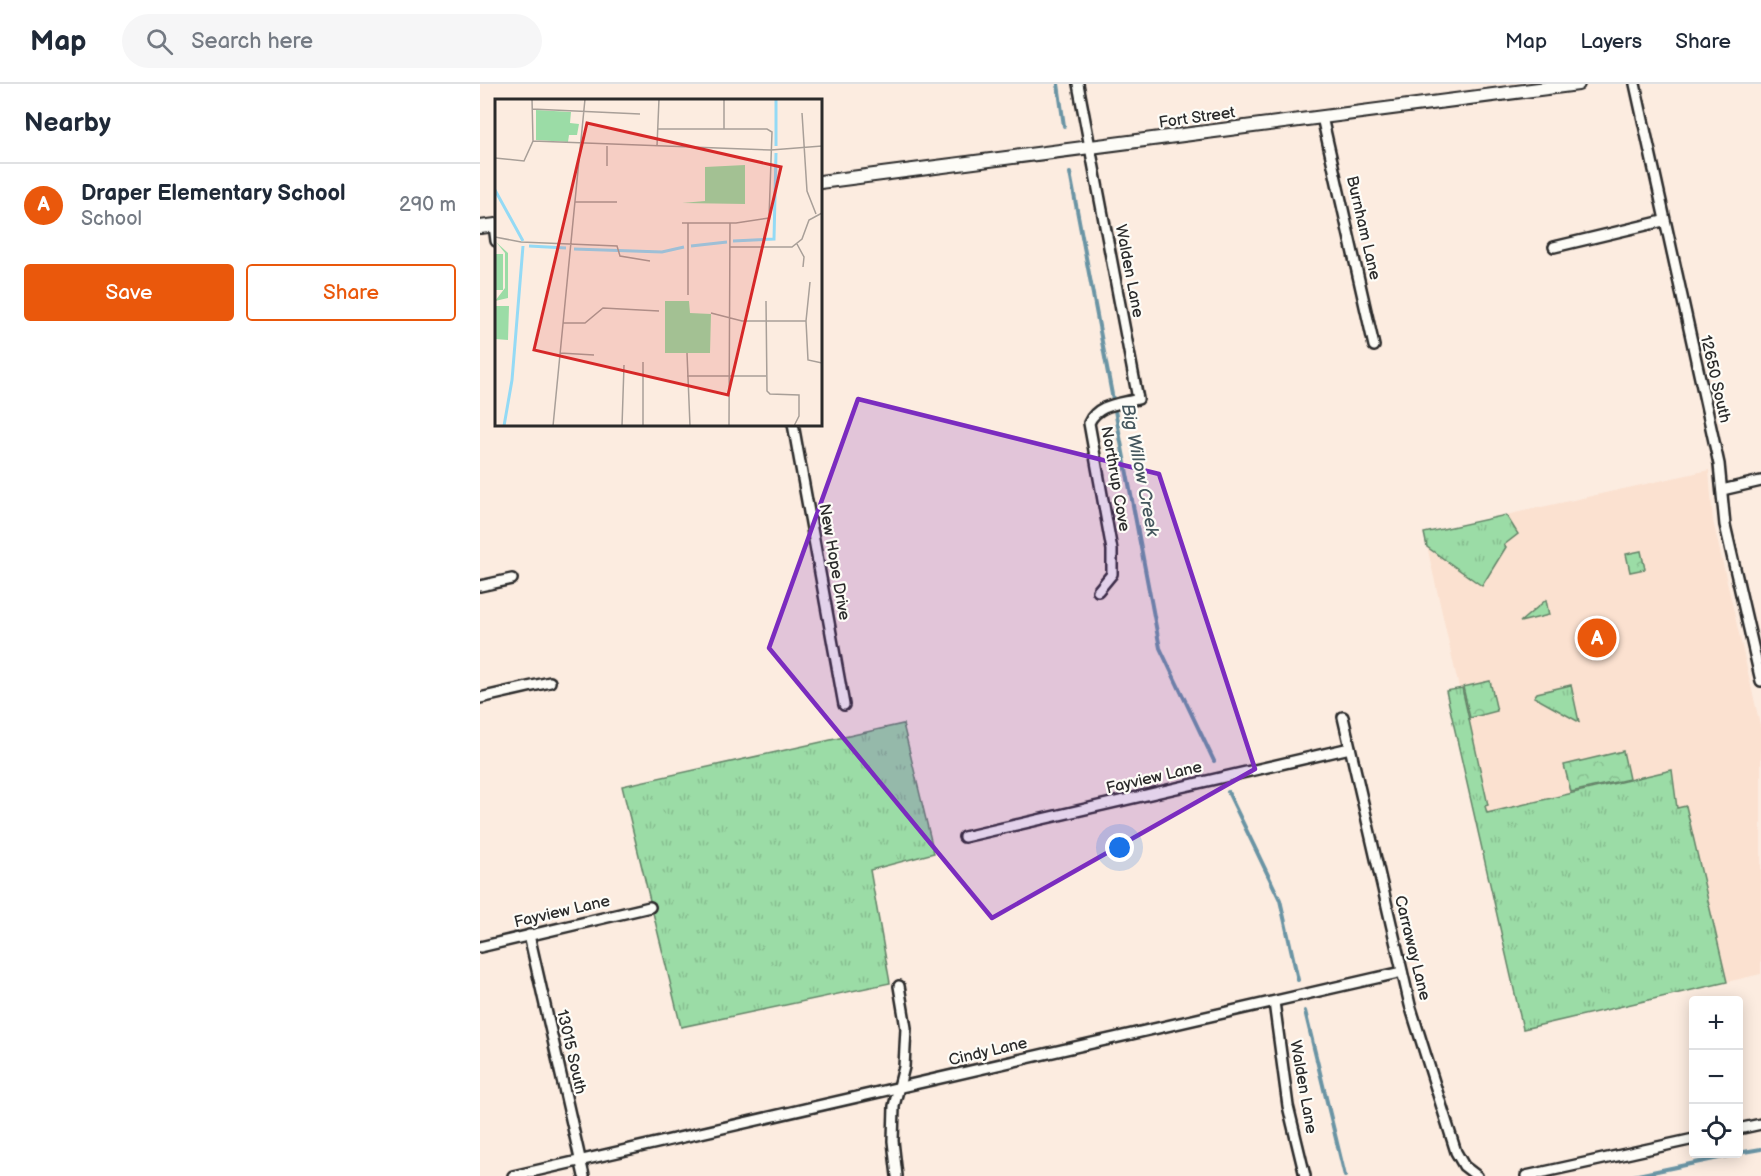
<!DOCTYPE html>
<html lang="en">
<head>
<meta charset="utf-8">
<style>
  :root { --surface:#fff; --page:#f6f6f7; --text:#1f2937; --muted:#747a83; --line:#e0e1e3; --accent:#ea580c }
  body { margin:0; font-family:"Balsamiq Sans",sans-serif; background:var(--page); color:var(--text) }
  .controls { position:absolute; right:18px; bottom:18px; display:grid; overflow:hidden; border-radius:6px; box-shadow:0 3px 15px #0003 }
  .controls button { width:54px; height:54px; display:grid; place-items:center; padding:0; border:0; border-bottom:2px solid var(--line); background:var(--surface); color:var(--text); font:30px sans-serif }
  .you { position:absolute; left:640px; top:764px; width:21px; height:21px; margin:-15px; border:4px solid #fff; border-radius:50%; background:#1a73e8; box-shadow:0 0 0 9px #1a73e833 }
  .badge { display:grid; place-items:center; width:39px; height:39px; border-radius:50%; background:var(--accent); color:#fff; font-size:20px; font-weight:700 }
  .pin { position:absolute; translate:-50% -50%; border:3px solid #fff; box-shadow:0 2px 6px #0006 }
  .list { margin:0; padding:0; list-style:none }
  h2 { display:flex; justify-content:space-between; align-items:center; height:78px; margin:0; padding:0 24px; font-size:26px }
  h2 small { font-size:20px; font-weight:400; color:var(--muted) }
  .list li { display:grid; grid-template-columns:39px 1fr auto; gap:18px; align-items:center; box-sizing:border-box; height:84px; padding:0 24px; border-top:2px solid var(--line) }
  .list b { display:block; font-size:22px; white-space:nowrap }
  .list p { margin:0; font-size:20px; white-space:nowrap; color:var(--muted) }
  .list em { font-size:20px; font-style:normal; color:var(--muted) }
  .actions { display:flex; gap:12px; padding:18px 24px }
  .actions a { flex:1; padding:14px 0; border:2px solid var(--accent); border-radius:6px; text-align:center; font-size:21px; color:var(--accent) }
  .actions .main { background:var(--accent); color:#fff }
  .icon { flex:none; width:33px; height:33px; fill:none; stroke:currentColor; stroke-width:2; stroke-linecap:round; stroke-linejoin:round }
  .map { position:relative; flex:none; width:1281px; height:1092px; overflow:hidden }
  header { display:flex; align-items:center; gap:36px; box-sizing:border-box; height:84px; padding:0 30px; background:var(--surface); border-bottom:2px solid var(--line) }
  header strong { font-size:28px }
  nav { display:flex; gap:33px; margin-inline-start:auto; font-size:21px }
  .search { width:420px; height:54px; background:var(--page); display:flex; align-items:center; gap:15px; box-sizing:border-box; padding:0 21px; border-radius:33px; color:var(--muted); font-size:22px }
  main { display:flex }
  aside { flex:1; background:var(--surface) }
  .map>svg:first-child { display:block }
  .built { fill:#fbe1d0 }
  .grass { fill:url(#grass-tufts); stroke:#638468; stroke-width:1.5 }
  .park { fill:url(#park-crowns); stroke:#638468; stroke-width:1.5 }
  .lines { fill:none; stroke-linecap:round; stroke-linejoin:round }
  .stream { stroke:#6a94a4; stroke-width:4 }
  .minor-casing { stroke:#2b2b2b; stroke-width:14 }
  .tertiary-casing { stroke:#2b2b2b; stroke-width:16 }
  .minor { stroke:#fdfcf7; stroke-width:9 }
  .tertiary { stroke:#fdfcf7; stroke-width:12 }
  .marked { fill:#7b2cbf; fill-opacity:0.2; stroke:#7b2cbf; stroke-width:4.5; stroke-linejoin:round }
  .labels { text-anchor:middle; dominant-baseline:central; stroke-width:4.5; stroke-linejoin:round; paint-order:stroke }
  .street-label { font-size:16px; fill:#2b2b2b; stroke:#fdfcf7 }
  .water-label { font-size:18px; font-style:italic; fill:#45575e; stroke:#fdfcf7 }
  .inset-river { fill:none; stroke:#94daf5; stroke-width:3 }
  .inset-road { fill:none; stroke:#a89f98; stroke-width:1.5 }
  .view { fill:#d62828; fill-opacity:0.15; stroke:#d62828; stroke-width:3 }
  .inset-edge { fill:none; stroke:#2b2b2b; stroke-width:3 }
</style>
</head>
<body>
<header>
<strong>Map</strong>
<div class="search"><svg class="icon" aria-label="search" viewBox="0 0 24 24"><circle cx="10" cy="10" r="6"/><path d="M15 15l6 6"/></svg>Search here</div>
<nav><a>Map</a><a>Layers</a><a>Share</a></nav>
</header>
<main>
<aside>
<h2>Nearby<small></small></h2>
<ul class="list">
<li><span class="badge">A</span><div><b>Draper Elementary School</b><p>School</p></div><em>290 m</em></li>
</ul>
<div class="actions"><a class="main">Save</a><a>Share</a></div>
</aside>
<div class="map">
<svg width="1281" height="1092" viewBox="0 0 1281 1092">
  <defs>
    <pattern id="grass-tufts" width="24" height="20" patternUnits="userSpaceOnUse" patternTransform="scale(1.5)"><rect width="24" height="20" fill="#9bdca6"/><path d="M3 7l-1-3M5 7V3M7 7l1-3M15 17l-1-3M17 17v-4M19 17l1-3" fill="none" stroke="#86bd8f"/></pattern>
    <pattern id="park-crowns" width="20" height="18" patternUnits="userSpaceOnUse" patternTransform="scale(1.5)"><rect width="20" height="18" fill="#9bdca6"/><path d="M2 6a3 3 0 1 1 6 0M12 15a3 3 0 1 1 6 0" fill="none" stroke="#86bd8f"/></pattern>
  </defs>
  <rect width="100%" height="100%" fill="#fcece0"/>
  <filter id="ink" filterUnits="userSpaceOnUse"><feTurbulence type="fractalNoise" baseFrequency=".0167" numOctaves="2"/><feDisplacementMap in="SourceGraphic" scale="12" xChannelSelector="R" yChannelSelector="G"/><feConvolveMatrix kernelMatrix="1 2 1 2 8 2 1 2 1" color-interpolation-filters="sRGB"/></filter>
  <g filter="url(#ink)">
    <polygon class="built" points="1229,386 1233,437 1281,645 1281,890 1043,945 966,607 979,604 944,449"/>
    <g class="grass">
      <polygon points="1026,431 1038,450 1024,461 1026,463 1002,502 947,463 944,449"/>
      <polygon points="1066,516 1069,531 1040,538"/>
      <polygon points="1091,601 1099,638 1054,613 1057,609"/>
      <polygon points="982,604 1008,721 1005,722 1007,729 1192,686 1197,724 1206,722 1247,898 1043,945 966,607"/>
      <polygon points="423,640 454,769 390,786 410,899 201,943 142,702"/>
    </g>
    <g class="park">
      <polygon points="1161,467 1165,485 1150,488 1146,470"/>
      <polygon points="1010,597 1017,627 990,634 983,603"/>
      <polygon points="1143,667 1149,695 1091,708 1084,681"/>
    </g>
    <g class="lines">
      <g class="stream">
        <polyline points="578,0 584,42"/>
        <polyline points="590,89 680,564 734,677"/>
        <polyline points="748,708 800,816 818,896"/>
        <polyline points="825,927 865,1092"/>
        <polyline points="1258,1069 1281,1065"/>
        <polyline points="1153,1092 1258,1070"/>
      </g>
      <g class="minor-casing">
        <g id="minor">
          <path d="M598,0L658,315C640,320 617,320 609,339L632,466V490L618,507"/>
          <polyline points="1155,0 1239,380 1245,441 1281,597"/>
          <polyline points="842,33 894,262"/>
          <polyline points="14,141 16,157"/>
          <polyline points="1074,163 1183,137"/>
          <polyline points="313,340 364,621"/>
          <polyline points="1242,406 1281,397"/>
          <polyline points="0,502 32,495"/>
          <polyline points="0,614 70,598"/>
          <polyline points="863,633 930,921 976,1068 984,1082 997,1092"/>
          <polyline points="484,753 870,664"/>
          <polyline points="49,851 104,1092"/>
          <polyline points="0,863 170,823"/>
          <polyline points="794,918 808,1022 825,1092"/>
          <polyline points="1258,1045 1281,1040"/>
          <polyline points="33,1092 922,888"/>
          <polyline points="417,1092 413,1057 414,1022 424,983 426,944 419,902"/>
          <polyline points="1046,1092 1214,1055"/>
        </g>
      </g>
      <g class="tertiary-casing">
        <g id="tertiary">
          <polyline points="340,98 1098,0"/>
          <polyline points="0,143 16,141"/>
        </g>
      </g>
      <use href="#minor" class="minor"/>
      <use href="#tertiary" class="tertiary"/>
    </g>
  </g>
  <path class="marked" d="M378,315L679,390L775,685L512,834L289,564Z"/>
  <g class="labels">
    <g class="street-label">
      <text transform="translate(717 34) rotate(-8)">Fort Street</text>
      <text transform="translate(883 144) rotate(77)">Burnham Lane</text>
      <text transform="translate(649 187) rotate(79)">Walden Lane</text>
      <text transform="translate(1235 295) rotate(77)">12650 South</text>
      <text transform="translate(635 395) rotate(80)">Northrup Cove</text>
      <text transform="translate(354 478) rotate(80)">New Hope Drive</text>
      <text transform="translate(674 694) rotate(-13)">Fayview Lane</text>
      <text transform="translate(82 828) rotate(-13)">Fayview Lane</text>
      <text transform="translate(932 864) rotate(76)">Carraway Lane</text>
      <text transform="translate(91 968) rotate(77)">13015 South</text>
      <text transform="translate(508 968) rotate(-13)">Cindy Lane</text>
      <text transform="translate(823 1003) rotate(80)">Walden Lane</text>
    </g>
    <g class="water-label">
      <text transform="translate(660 386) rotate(79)">Big Willow Creek</text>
    </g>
  </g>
  <g transform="translate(15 15)">
    <rect width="327" height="327" fill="#fcece0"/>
    <path d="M250,66V105L187,104L210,102V68ZM170,202H194L195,214L216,215L215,254H170Z" fill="#9bdca6"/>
    <path d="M41,11L76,13L75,24L84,25L82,36H74L73,43L41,41Z" fill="#9bdca6"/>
    <path d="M1,143L13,154V199L0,202L10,189V154ZM0,155H8V191H0ZM0,207H14L13,241L0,240Z" fill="#9bdca6"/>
    <path class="inset-river" d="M281,47V0M0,91L28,142M238,142L279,140L281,54M34,147L71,149M196,147L232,143M79,150L167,153L189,148M9,327L17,281L28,147"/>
    <path class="inset-road" d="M37,10L145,15M307,14L312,92L321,115M162,30H272L277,33L274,119L241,124H187M229,30V0M38,42L276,51L327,47M112,47V67M162,47L164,0M0,59L29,62L38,42L37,0M80,103H122M193,124V196M0,138L26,143L122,147L125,157L155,162M302,145L309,158L308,168M235,148H297L307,140L314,121L327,114M271,202L272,292L275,295L304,296V317L299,327M216,214L247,222H311M311,222L313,261L327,264M311,222L315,183M68,224H90L108,209L164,212M65,254L99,256M192,254L195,327M192,277H271M58,327L90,0M127,327L129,266M148,327V263M234,327L235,124"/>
    <path class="view" d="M92,24L286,68L233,296L39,251Z"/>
    <rect width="327" height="327" class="inset-edge"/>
  </g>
</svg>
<div class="controls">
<button>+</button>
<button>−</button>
<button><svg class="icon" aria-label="locate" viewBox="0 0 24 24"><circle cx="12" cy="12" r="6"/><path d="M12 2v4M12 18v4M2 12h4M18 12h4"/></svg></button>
</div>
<div class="you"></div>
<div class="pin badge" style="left:1117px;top:554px">A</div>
</div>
</main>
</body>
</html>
